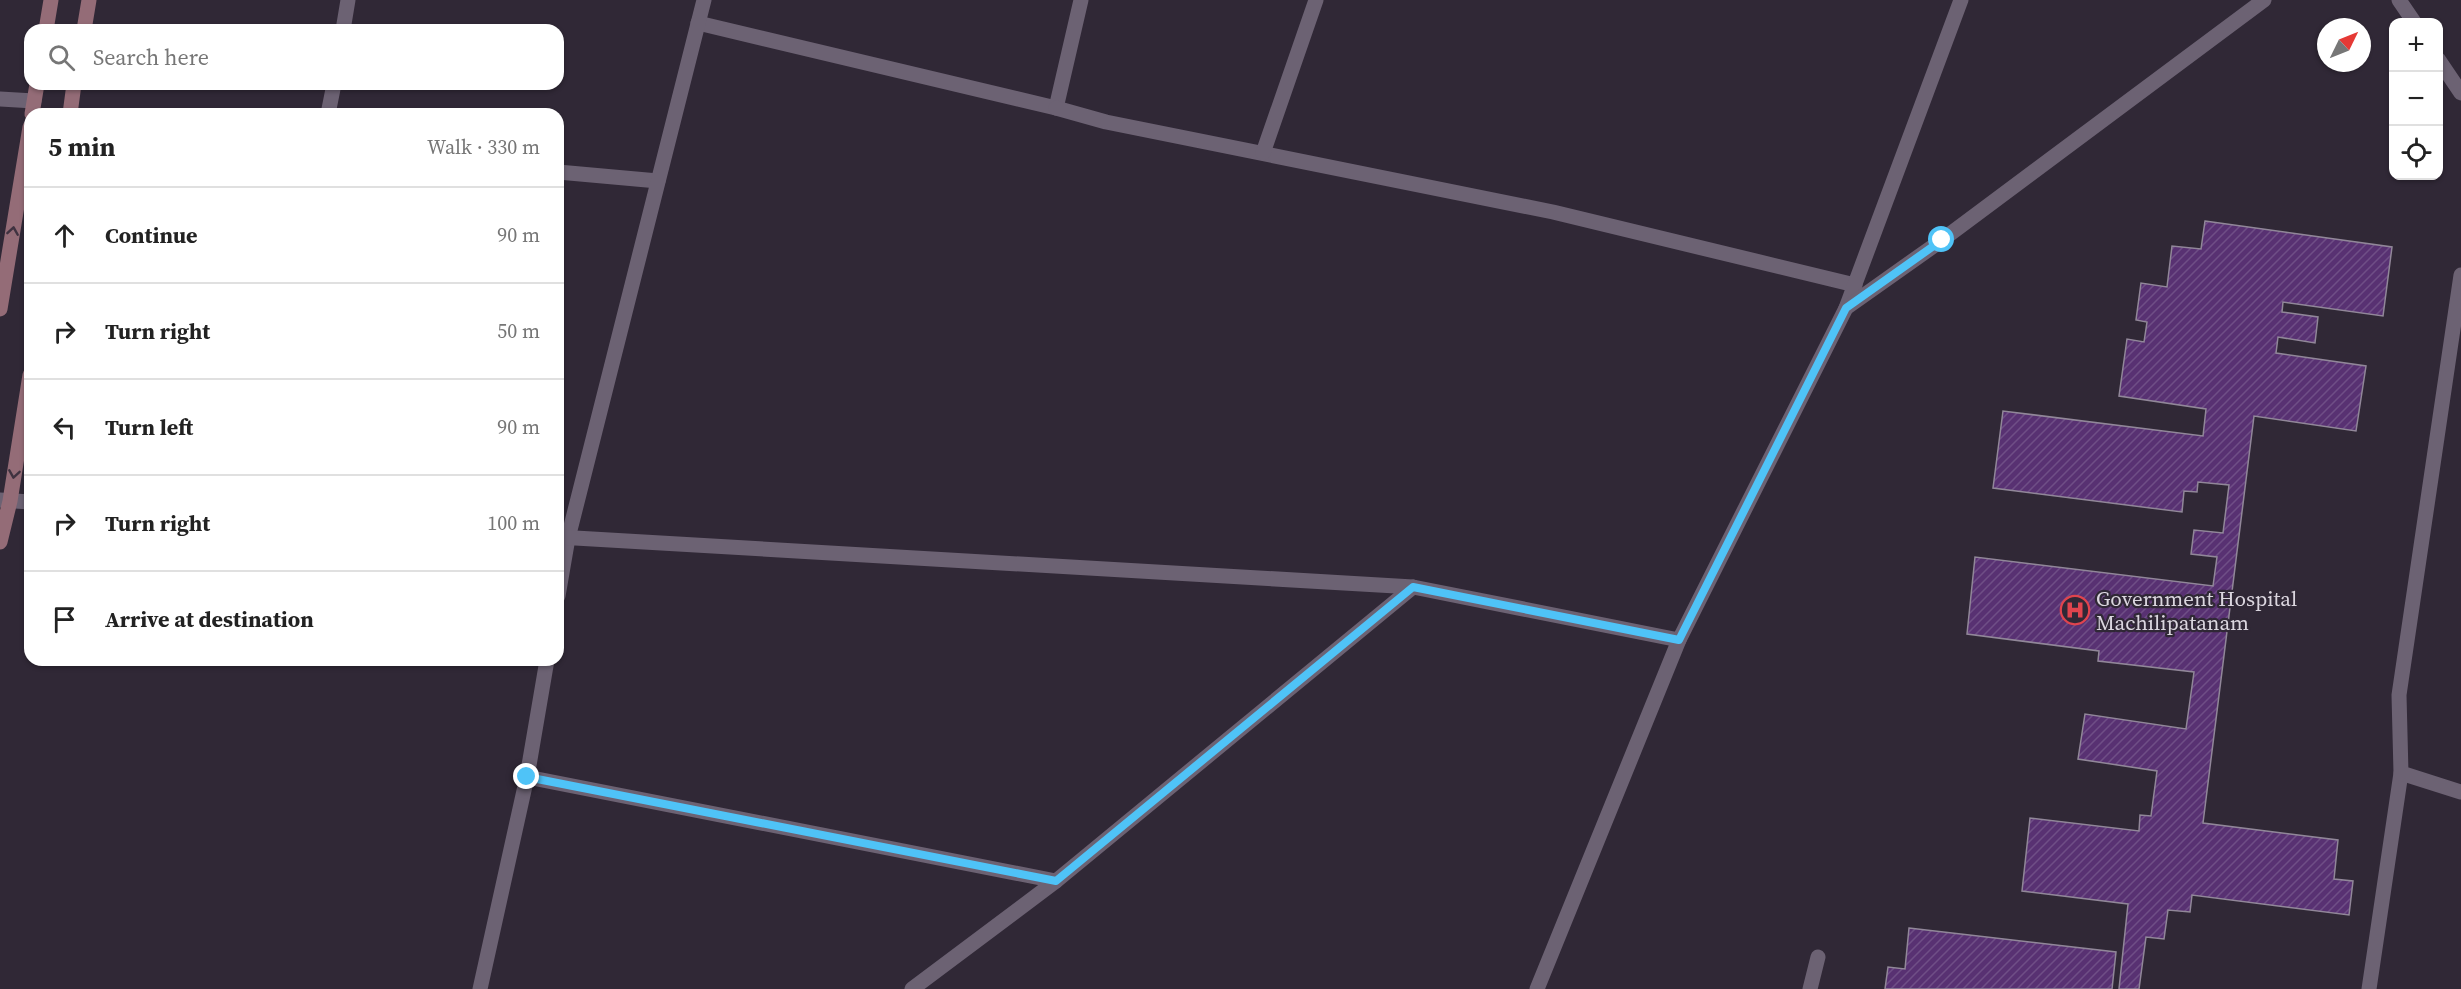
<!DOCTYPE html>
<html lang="en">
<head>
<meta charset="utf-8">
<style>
  :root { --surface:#fff; --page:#f2f2f2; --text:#222; --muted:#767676; --line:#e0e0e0 }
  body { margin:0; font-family:"Source Serif 4",serif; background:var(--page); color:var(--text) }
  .controls { position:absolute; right:18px; top:18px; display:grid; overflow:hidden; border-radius:12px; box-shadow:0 2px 4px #0004 }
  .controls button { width:54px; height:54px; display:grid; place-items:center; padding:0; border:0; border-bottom:2px solid var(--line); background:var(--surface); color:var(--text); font:30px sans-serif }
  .compass { position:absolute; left:2317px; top:18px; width:54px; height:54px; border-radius:50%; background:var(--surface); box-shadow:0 2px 4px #0004; rotate:47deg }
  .stop { position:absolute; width:18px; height:18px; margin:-14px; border:4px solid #4fc3f7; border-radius:50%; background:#fff }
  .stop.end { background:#4fc3f7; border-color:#fff; box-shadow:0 2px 6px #0008 }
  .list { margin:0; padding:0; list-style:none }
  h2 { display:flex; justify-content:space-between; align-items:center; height:78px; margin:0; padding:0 24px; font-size:26px }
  h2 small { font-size:20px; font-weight:400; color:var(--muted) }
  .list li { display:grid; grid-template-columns:39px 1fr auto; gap:18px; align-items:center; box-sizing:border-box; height:96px; padding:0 24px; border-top:2px solid var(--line) }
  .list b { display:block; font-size:22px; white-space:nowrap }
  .list em { font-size:20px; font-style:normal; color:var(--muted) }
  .icon { flex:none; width:33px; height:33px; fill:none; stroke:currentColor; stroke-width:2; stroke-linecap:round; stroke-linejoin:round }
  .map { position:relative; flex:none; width:2461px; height:989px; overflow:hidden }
  .search { position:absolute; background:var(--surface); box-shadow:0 2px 4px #0004; left:24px; top:24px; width:540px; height:66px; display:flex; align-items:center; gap:15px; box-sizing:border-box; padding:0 21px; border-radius:18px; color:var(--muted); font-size:22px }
  .panel { position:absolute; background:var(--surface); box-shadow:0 2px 4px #0004; left:24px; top:108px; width:540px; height:558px; border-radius:18px }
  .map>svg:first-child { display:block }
  .building { fill:url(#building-hatch); stroke:#918799; stroke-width:1.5 }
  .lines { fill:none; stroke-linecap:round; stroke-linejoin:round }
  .service { stroke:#6c6273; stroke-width:15 }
  .minor { stroke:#6c6273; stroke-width:15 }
  .tertiary { stroke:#6c6273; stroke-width:15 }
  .secondary { stroke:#946c77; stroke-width:15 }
  .oneway { stroke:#3f3240 }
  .route { stroke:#4fc3f7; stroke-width:8 }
  .labels { text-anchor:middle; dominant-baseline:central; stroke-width:4.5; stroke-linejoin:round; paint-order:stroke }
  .poi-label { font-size:21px; fill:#dbd6df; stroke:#302836; text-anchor:start }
</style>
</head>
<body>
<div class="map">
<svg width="2461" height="989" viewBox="0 0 2461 989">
  <defs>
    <pattern id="building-hatch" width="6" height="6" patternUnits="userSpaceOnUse" patternTransform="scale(1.5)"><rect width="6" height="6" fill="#583172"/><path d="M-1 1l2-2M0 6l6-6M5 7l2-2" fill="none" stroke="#6f4e86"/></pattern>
  </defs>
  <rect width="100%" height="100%" fill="#302836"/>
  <g class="building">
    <polygon points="2205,221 2392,247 2383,316 2283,302 2282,312 2318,317 2315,343 2278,337 2276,353 2366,366 2356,431 2254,416 2203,823 2338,840 2334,879 2353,881 2349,915 2192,895 2190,912 2168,910 2164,939 2146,937 2139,989 2119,989 2128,904 2022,891 2030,818 2139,831 2140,815 2151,816 2157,771 2078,759 2085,714 2186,729 2194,672 2098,661 2099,651 1967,634 1975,557 2213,586 2217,557 2191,554 2194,530 2223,533 2229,485 2198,482 2197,492 2184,491 2182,512 1993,488 2003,411 2203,436 2206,409 2119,396 2127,339 2144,342 2147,322 2136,320 2141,283 2167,287 2172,246 2201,249"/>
    <polygon points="1909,928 2116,952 2112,989 1885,989 1888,967 1905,969"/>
  </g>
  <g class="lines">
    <g class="service">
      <polyline points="1810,989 1818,957"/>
      <polyline points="2369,989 2401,773"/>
    </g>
    <g class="minor">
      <polyline points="2399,0 2414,22"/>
      <polyline points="698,23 1056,108 1081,0"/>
      <polyline points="343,30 348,0"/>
      <polyline points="2438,59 2461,93"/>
      <polyline points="0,99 34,101"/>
      <polyline points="1056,108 1106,122 1553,212 1855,285"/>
      <polyline points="328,114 334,84"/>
      <polyline points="1263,153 1316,0"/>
      <polyline points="558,172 658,181"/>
      <polyline points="558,596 568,538 704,0"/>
      <polyline points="527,777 1056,881"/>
      <polyline points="480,989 527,777 547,660"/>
      <polyline points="912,989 1056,881 1413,587"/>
    </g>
    <g class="tertiary">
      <polyline points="2461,275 2399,695 2401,773 2461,792"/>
      <polyline points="1846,308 1961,0"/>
      <polyline points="0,500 30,502"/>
      <polyline points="558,537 1413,587 1679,640 1846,308 1942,240 2264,0"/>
      <polyline points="1537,989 1679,640"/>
    </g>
    <g class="secondary">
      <polyline points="46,30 51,0"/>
      <polyline points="84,30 89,0"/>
      <polyline points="32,114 37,84"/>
      <polyline points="70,114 74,84"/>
      <polyline points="0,309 30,127"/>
      <polyline points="0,542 10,501 30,375"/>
    </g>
  </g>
  <defs><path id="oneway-chevron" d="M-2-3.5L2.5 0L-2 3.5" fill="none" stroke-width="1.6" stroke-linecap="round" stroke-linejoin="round" transform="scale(1.5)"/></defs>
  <g class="oneway">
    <use href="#oneway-chevron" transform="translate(13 231) rotate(-81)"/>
    <use href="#oneway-chevron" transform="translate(14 474) rotate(99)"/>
  </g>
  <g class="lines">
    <polyline class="route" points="527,777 1056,881 1413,587 1679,640 1846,308 1942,240"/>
  </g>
  <defs>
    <g id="hospital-ring" transform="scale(1.5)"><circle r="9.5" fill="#302836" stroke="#e0444e" stroke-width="1.5"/><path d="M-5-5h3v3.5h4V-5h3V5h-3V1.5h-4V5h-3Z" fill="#e0444e"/></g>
  </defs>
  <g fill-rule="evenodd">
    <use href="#hospital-ring" x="2075" y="610"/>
  </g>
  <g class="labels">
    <g class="poi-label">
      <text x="2096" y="598">Government Hospital<tspan x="2096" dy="24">Machilipatanam</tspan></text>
    </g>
  </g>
</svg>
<div class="controls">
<button>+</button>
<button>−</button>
<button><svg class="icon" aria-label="locate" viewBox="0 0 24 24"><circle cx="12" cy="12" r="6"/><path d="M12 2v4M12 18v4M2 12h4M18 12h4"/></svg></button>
</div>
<svg class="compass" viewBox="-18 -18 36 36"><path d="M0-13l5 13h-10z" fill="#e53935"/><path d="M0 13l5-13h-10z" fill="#767676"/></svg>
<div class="stop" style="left:1942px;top:240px"></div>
<div class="stop end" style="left:527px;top:777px"></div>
<div class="search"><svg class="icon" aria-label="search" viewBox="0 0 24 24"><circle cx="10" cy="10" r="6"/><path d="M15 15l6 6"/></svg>Search here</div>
<section class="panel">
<h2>5 min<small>Walk · 330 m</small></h2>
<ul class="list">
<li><svg class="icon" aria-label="ahead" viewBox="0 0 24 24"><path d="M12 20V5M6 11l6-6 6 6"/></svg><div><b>Continue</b></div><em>90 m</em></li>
<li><svg class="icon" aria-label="right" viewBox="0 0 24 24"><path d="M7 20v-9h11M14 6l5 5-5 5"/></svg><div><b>Turn right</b></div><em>50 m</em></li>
<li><svg class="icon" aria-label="left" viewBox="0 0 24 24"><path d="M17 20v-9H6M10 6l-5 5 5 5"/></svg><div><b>Turn left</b></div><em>90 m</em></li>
<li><svg class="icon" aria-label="right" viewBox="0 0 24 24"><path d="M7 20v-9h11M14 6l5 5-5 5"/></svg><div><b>Turn right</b></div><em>100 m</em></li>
<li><svg class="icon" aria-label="arrive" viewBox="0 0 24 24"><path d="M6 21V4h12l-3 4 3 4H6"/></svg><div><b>Arrive at destination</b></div></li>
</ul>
</section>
</div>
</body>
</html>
